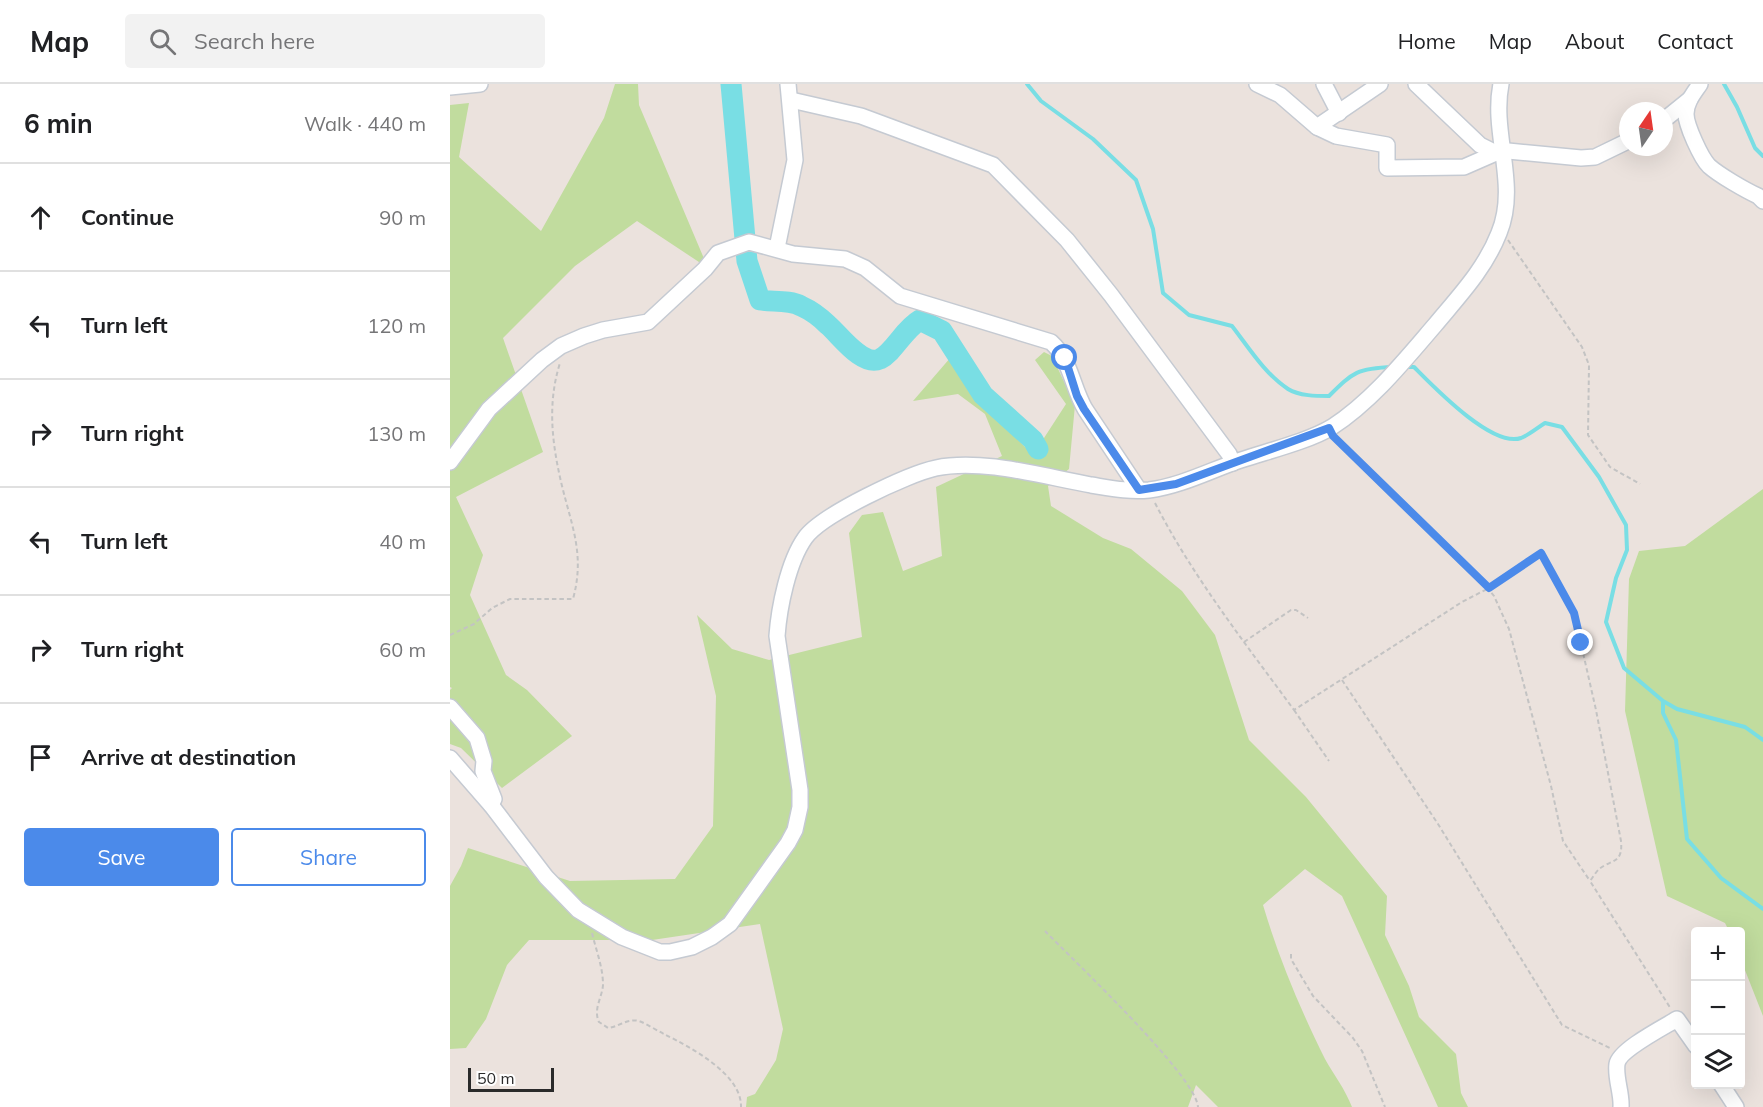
<!DOCTYPE html>
<html lang="en">
<head>
<meta charset="utf-8">
<style>
  :root { --surface:#fff; --page:#f2f2f2; --text:#202124; --muted:#757577; --line:#e0e0e0; --accent:#4b8aea }
  body { margin:0; font-family:Mulish,sans-serif; background:var(--page); color:var(--text) }
  .controls { position:absolute; right:18px; bottom:18px; display:grid; overflow:hidden; border-radius:6px; box-shadow:0 6px 24px #0002 }
  .controls button { width:54px; height:54px; display:grid; place-items:center; padding:0; border:0; border-bottom:2px solid var(--line); background:var(--surface); color:var(--text); font:30px sans-serif }
  .compass { position:absolute; left:1169px; top:18px; width:54px; height:54px; border-radius:50%; background:var(--surface); box-shadow:0 6px 24px #0002; rotate:13deg }
  .scale { position:absolute; left:18px; bottom:15px; width:86px; box-sizing:border-box; padding-left:6px; border:3px solid #2a2a2a; border-top:0; font-size:16px; line-height:21px; white-space:nowrap; color:#2a2a2a; -webkit-text-stroke:4px #fff; paint-order:stroke }
  .stop { position:absolute; width:18px; height:18px; margin:-14px; border:4px solid #4b8aea; border-radius:50%; background:#fff }
  .stop.end { background:#4b8aea; border-color:#fff; box-shadow:0 2px 6px #0008 }
  .list { margin:0; padding:0; list-style:none }
  h2 { display:flex; justify-content:space-between; align-items:center; height:78px; margin:0; padding:0 24px; font-size:26px }
  h2 small { font-size:20px; font-weight:400; color:var(--muted) }
  .list li { display:grid; grid-template-columns:39px 1fr auto; gap:18px; align-items:center; box-sizing:border-box; height:108px; padding:0 24px; border-top:2px solid var(--line) }
  .list b { display:block; font-size:22px; white-space:nowrap }
  .list em { font-size:20px; font-style:normal; color:var(--muted) }
  .actions { display:flex; gap:12px; padding:18px 24px }
  .actions a { flex:1; padding:14px 0; border:2px solid var(--accent); border-radius:6px; text-align:center; font-size:21px; color:var(--accent) }
  .actions .main { background:var(--accent); color:#fff }
  .icon { flex:none; width:33px; height:33px; fill:none; stroke:currentColor; stroke-width:2; stroke-linecap:round; stroke-linejoin:round }
  .map { position:relative; flex:none; width:1313px; height:1023px; overflow:hidden }
  header { display:flex; align-items:center; gap:36px; box-sizing:border-box; height:84px; padding:0 30px; background:var(--surface); border-bottom:2px solid var(--line) }
  header strong { font-size:28px }
  nav { display:flex; gap:33px; margin-inline-start:auto; font-size:21px }
  .search { width:420px; height:54px; background:var(--page); display:flex; align-items:center; gap:15px; box-sizing:border-box; padding:0 21px; border-radius:6px; color:var(--muted); font-size:22px }
  main { display:flex }
  aside { flex:1; background:var(--surface) }
  .map>svg:first-child { display:block }
  .green { fill:#c1dc9e }
  .lines { fill:none; stroke-linecap:round; stroke-linejoin:round }
  .stream { stroke:#79dee4; stroke-width:4 }
  .river { stroke:#79dee4; stroke-width:21 }
  .minor-casing { stroke:#c5cad2; stroke-width:18 }
  .path { stroke:#c3c3c3; stroke-width:2; stroke-dasharray:4.5 3; stroke-linecap:butt }
  .minor { stroke:#fff; stroke-width:15 }
  .route { stroke:#4b8aea; stroke-width:8 }
</style>
</head>
<body>
<header>
<strong>Map</strong>
<div class="search"><svg class="icon" aria-label="search" viewBox="0 0 24 24"><circle cx="10" cy="10" r="6"/><path d="M15 15l6 6"/></svg>Search here</div>
<nav><a>Home</a><a>Map</a><a>About</a><a>Contact</a></nav>
</header>
<main>
<aside>
<h2>6 min<small>Walk · 440 m</small></h2>
<ul class="list">
<li><svg class="icon" aria-label="ahead" viewBox="0 0 24 24"><path d="M12 20V5M6 11l6-6 6 6"/></svg><div><b>Continue</b></div><em>90 m</em></li>
<li><svg class="icon" aria-label="left" viewBox="0 0 24 24"><path d="M17 20v-9H6M10 6l-5 5 5 5"/></svg><div><b>Turn left</b></div><em>120 m</em></li>
<li><svg class="icon" aria-label="right" viewBox="0 0 24 24"><path d="M7 20v-9h11M14 6l5 5-5 5"/></svg><div><b>Turn right</b></div><em>130 m</em></li>
<li><svg class="icon" aria-label="left" viewBox="0 0 24 24"><path d="M17 20v-9H6M10 6l-5 5 5 5"/></svg><div><b>Turn left</b></div><em>40 m</em></li>
<li><svg class="icon" aria-label="right" viewBox="0 0 24 24"><path d="M7 20v-9h11M14 6l5 5-5 5"/></svg><div><b>Turn right</b></div><em>60 m</em></li>
<li><svg class="icon" aria-label="arrive" viewBox="0 0 24 24"><path d="M6 21V4h12l-3 4 3 4H6"/></svg><div><b>Arrive at destination</b></div></li>
</ul>
<div class="actions"><a class="main">Save</a><a>Share</a></div>
</aside>
<div class="map">
<svg width="1313" height="1023" viewBox="0 0 1313 1023">
  <rect width="100%" height="100%" fill="#ebe2dd"/>
  <g class="green">
    <polygon points="165,0 188,0 189,21 258,184 187,137 125,182 53,254 93,368 6,413 33,471 20,511 56,591 77,606 122,652 52,704 11,664 0,660 0,606 2,604 0,603 0,21 19,19 9,73 91,147 154,34"/>
    <path d="M594,268L602,272L625,321L619,385L598,402L601,422L653,454L681,465L732,507L765,551L799,656L856,713L937,812L935,851L959,902L969,933L1006,970L1011,1009L1018,1023H988L892,812L855,785L813,821C828,872 851,927 875,975C884,991 895,1005 902,1023H768L746,1001L738,1023H296L297,1013L305,1010L326,976L333,945L310,840L202,856H79L57,881L36,935L16,964L0,965V802L11,782L18,764L120,797L225,795L263,742L266,612L247,531L282,565L319,576L412,553L399,449L412,431L433,428L453,487L492,472L486,403L552,372L535,330L508,310L463,317L501,273L529,316L583,371L616,320L585,276Z"/>
    <polygon points="1313,405 1313,932 1291,876 1290,848 1279,847 1275,839 1217,812 1175,627 1179,495 1189,467 1235,462"/>
  </g>
  <g class="lines">
    <g class="stream">
      <path d="M577,0L591,17L643,55L686,96L703,145L713,209L739,231L782,242C799,264 815,290 838,305C849,312 867,312 879,312C903,288 908,284 943,283"/>
      <polyline points="1274,0 1287,23 1305,64 1313,72"/>
      <path d="M953,283H964C983,302 1042,364 1071,354C1079,351 1087,344 1095,339L1112,343L1149,393L1176,441L1177,466L1166,494L1156,538L1174,584L1213,617L1227,625L1295,643L1313,656"/>
      <polyline points="1213,618 1213,629 1226,656 1237,755 1271,794 1313,825"/>
    </g>
    <path class="river" d="M281,0L297,177L310,216C322,218 340,216 351,222C360,226 371,234 378,241C390,251 412,283 430,275C444,268 454,245 470,236L492,247L533,311L583,356L588,365"/>
    <g class="minor-casing">
      <g id="minor">
        <polyline points="807,0 830,11 867,43 930,0"/>
        <polyline points="874,0 889,29"/>
        <polyline points="966,0 1030,61 1046,69 1058,67 1131,74 1145,73 1178,57"/>
        <path d="M1250,0C1244,9 1236,18 1236,30C1236,41 1251,74 1259,82C1269,91 1295,106 1308,112L1313,117"/>
        <polyline points="0,3 30,0"/>
        <polyline points="341,16 411,32 543,81 617,156 661,211 779,370 783,379"/>
        <polyline points="1214,36 1240,15"/>
        <polyline points="867,43 886,52 937,61 937,84 1014,83 1046,69"/>
        <polyline points="327,164 345,76 338,0"/>
        <path d="M0,378L39,325L92,276L111,262L134,252L153,246L198,238L255,185L268,169L299,158L343,170L395,175L415,184L450,212L601,258C621,276 622,303 635,325L689,406"/>
        <polyline points="0,623 27,654 34,677 33,687 44,715 41,721"/>
        <path d="M0,674L41,721L96,793L128,826L172,853L210,868H220L242,863L262,853L280,840L338,759L345,746L350,723V706L327,552C329,524 338,478 355,454C371,431 458,390 486,384C505,380 526,381 545,383C577,387 609,395 641,401C660,404 679,408 699,406C731,402 761,386 791,376C818,367 859,357 882,343C922,317 954,277 985,241C1009,212 1035,185 1049,149C1069,101 1041,49 1051,0"/>
        <polyline points="1271,1000 1286,1023"/>
        <path d="M1171,1023C1172,1009 1165,994 1167,980C1169,966 1214,943 1227,935L1246,962"/>
      </g>
    </g>
    <g class="path">
      <polyline points="1058,156 1132,263 1139,281 1138,351 1160,383 1190,400"/>
      <polyline points="887,356 1029,493 1044,512 1059,545 1101,702 1113,757 1140,797"/>
      <path d="M705,419C743,493 795,559 844,626L1012,518L1039,504L1091,469L1124,529L1146,626L1171,757C1173,779 1163,775 1149,785C1146,788 1143,793 1140,797L1221,925"/>
      <path d="M0,551L24,540L42,524L60,515H123C135,471 122,443 112,402C102,360 97,320 110,279"/>
      <polyline points="794,558 841,526 846,526 858,534"/>
      <polyline points="892,596 988,740 1112,941 1162,965"/>
      <polyline points="844,626 879,677"/>
      <path d="M595,847C623,876 746,992 748,1023"/>
      <path d="M142,849C146,866 153,883 153,901C152,914 143,925 149,938L158,944C168,943 178,934 189,937C197,940 206,946 214,950C240,963 292,990 291,1023"/>
      <polyline points="841,870 841,875 863,912 903,954 912,967 935,1023"/>
    </g>
    <use href="#minor" class="minor"/>
  </g>
  <g class="lines">
    <polyline class="route" points="615,274 627,312 634,325 689,406 726,400 879,344 883,352 1039,504 1091,469 1124,529 1131,559"/>
  </g>
</svg>
<div class="controls">
<button>+</button>
<button>−</button>
<button><svg class="icon" aria-label="layers" viewBox="0 0 24 24"><path d="M12 4l9 5-9 5-9-5zM3 14l9 5 9-5"/></svg></button>
</div>
<svg class="compass" viewBox="-18 -18 36 36"><path d="M0-13l5 13h-10z" fill="#e53935"/><path d="M0 13l5-13h-10z" fill="#757577"/></svg>
<div class="scale">50 m</div>
<div class="stop" style="left:615px;top:274px"></div>
<div class="stop end" style="left:1131px;top:559px"></div>
</div>
</main>
</body>
</html>
